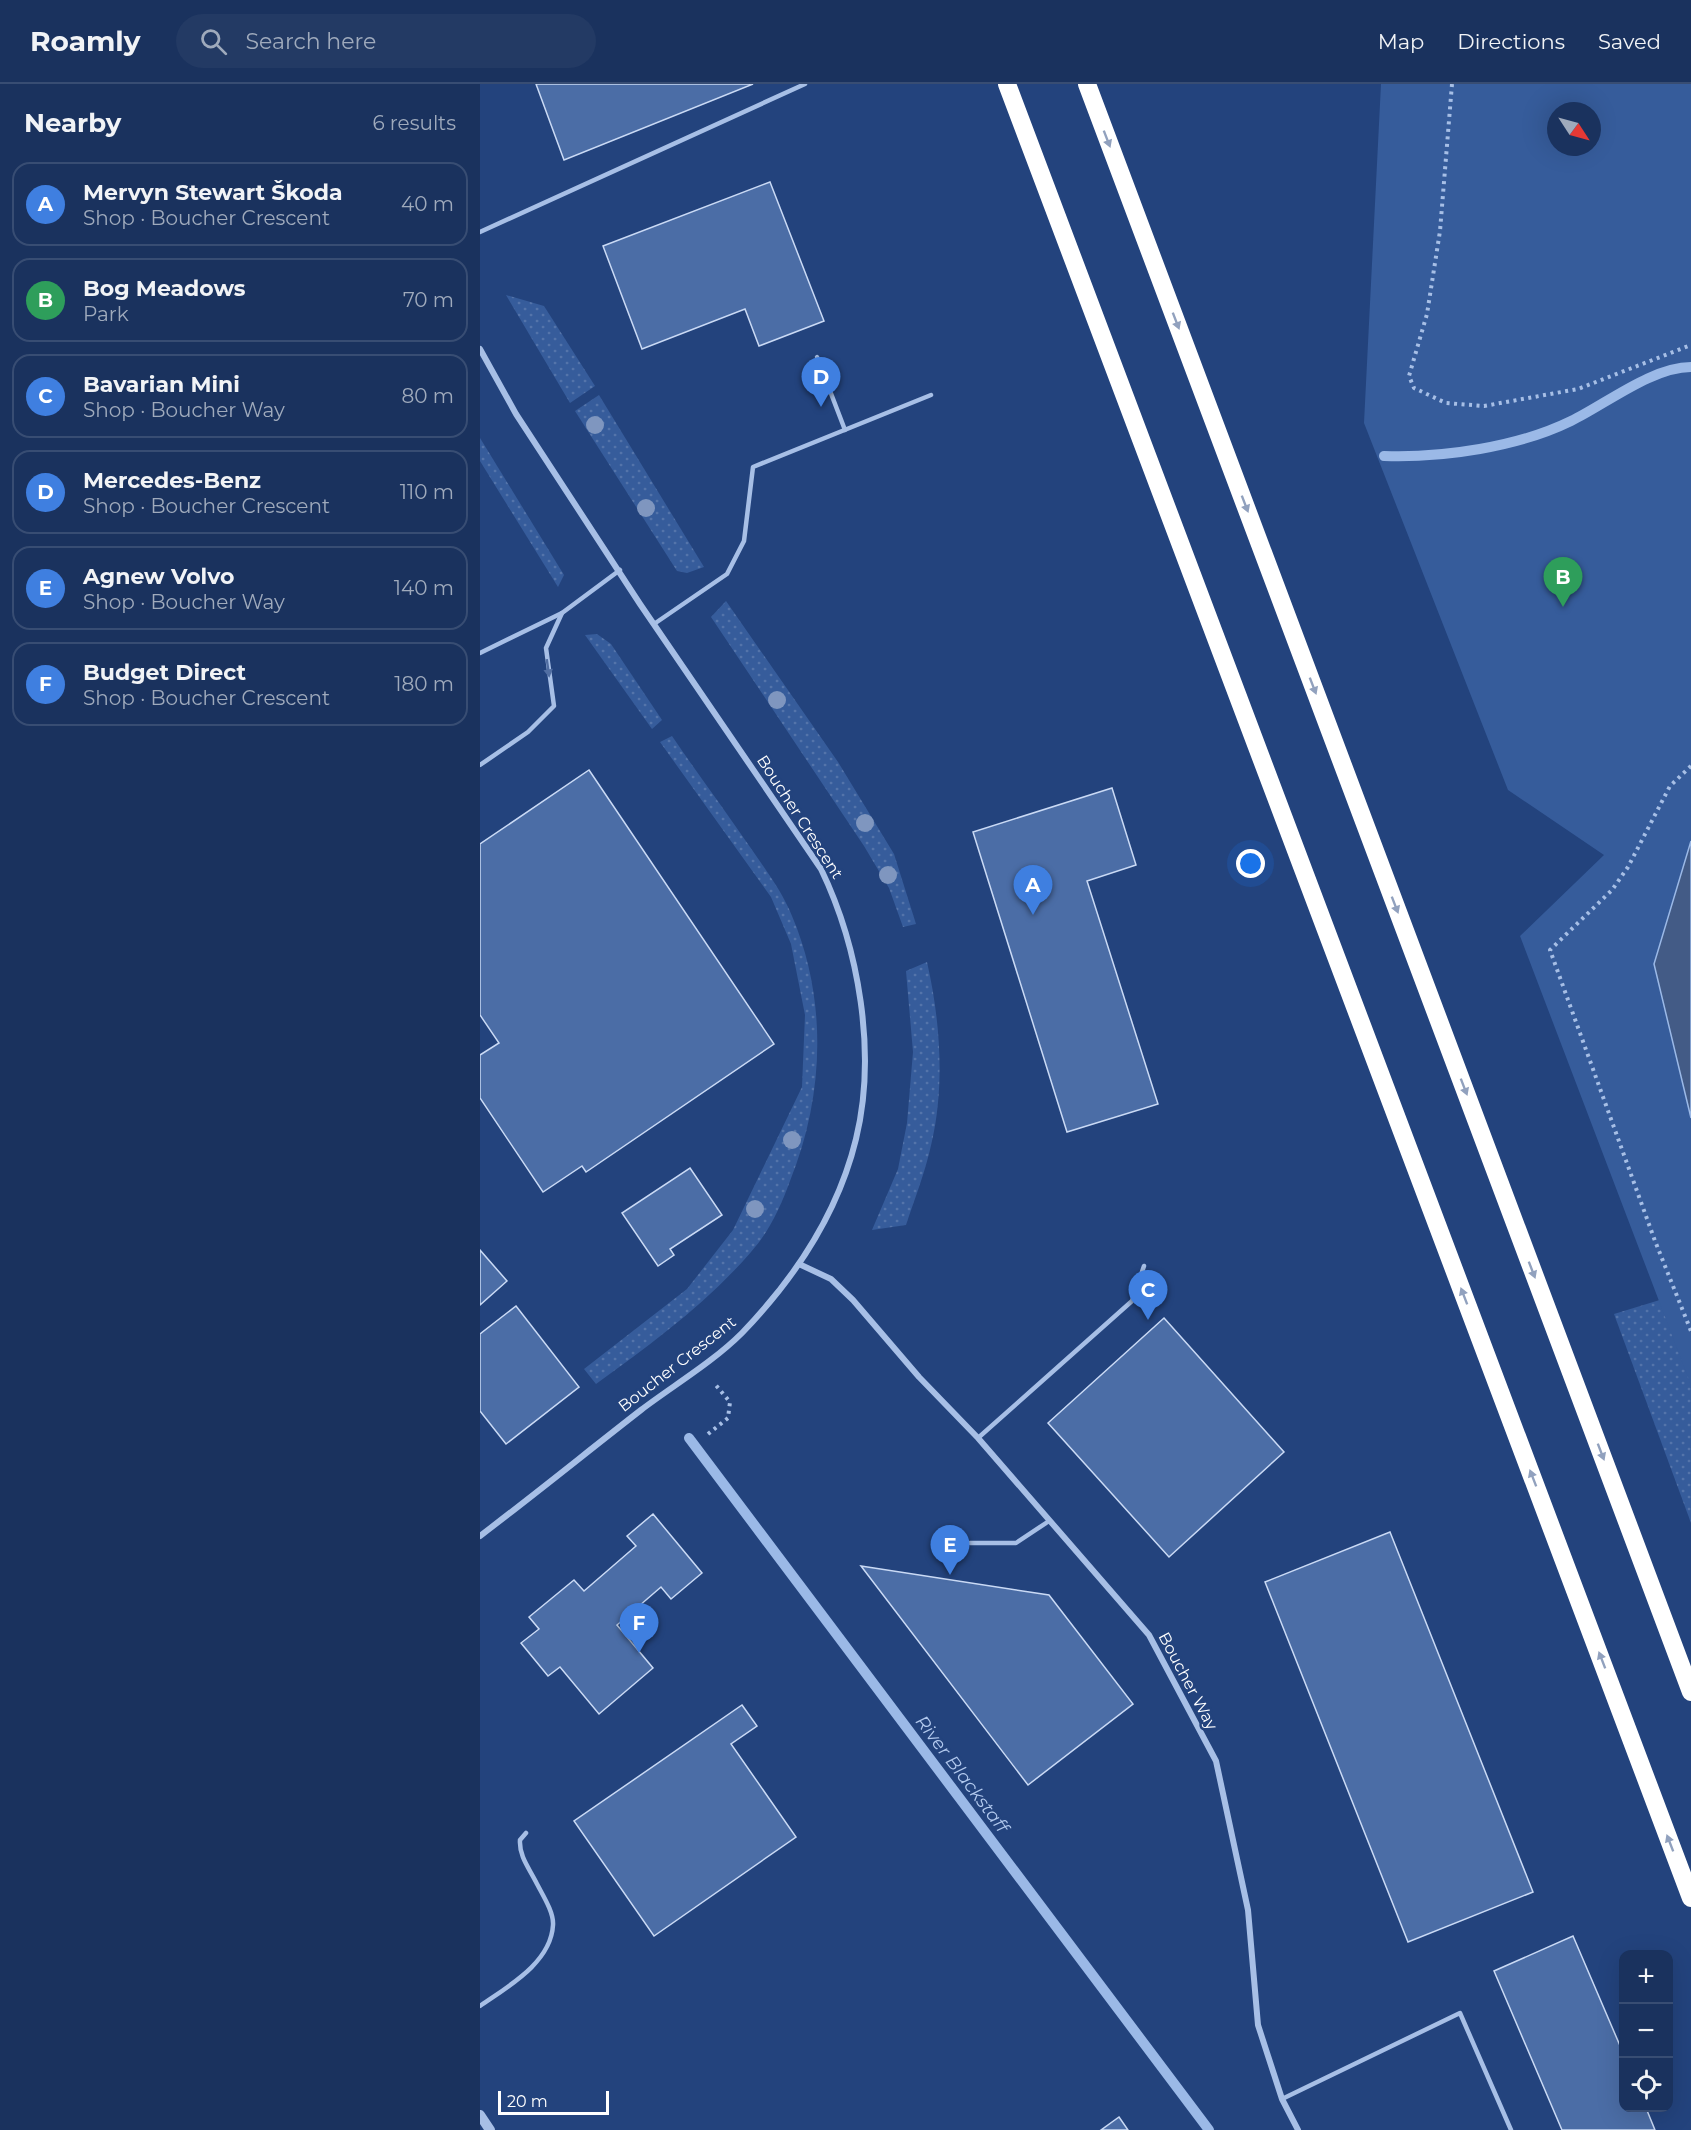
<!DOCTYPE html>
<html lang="en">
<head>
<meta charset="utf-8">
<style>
  :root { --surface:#1a325e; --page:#233a64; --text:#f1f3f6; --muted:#9faabc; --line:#384d73; --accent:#f1d46a }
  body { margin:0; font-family:Montserrat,sans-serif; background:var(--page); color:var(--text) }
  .controls { position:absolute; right:18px; bottom:18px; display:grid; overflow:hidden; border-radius:12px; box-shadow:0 6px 24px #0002 }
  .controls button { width:54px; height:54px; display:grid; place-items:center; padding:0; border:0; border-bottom:2px solid var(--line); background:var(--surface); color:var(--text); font:30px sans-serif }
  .compass { position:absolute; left:1067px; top:18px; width:54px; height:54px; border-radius:50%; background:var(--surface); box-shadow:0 6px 24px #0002; rotate:126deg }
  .scale { position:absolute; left:18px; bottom:15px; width:111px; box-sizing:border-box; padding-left:6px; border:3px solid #fff; border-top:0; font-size:16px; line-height:21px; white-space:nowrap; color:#fff; -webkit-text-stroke:4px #23437d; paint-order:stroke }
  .you { position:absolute; left:771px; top:780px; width:21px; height:21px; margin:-15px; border:4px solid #fff; border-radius:50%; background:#1a73e8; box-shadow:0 0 0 9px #1a73e833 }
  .badge { display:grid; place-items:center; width:39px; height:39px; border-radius:50%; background:var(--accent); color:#fff; font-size:20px; font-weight:700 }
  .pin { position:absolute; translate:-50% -50px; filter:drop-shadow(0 2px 3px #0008) }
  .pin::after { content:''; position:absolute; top:32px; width:21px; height:18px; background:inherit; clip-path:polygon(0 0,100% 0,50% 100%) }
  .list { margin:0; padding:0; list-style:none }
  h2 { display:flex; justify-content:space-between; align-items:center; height:78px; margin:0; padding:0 24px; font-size:26px }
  h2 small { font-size:20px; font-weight:400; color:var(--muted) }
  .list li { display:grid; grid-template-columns:39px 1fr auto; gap:18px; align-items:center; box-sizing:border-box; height:84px; margin:0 12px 12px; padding:0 12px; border:2px solid var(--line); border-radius:18px }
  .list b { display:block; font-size:22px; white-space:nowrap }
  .list p { margin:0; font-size:20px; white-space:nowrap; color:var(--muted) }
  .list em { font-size:20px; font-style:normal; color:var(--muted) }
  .icon { flex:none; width:33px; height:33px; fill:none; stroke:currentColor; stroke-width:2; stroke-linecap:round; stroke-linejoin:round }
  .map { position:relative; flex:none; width:1211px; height:2046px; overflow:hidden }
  header { display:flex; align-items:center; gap:36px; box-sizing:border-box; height:84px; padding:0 30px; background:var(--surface); border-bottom:2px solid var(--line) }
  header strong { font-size:28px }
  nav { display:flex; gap:33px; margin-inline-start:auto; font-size:21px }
  .search { width:420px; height:54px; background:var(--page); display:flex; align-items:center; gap:15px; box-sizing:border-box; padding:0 21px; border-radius:33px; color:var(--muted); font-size:22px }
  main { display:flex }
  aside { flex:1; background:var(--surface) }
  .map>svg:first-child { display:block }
  .grass { fill:url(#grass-dots) }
  .park { fill:#365c9b; fill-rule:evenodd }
  .water { fill:#435b86; stroke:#9bb9e7; stroke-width:1.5 }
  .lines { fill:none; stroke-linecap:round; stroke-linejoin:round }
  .stream { stroke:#9bb9e7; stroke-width:10 }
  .building { fill:#4b6da6; stroke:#cadaf5; stroke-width:1.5 }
  .path { stroke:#a7bfe6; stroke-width:4; stroke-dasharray:3 4.5; stroke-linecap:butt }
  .service { stroke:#a7bfe6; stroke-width:4.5 }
  .minor { stroke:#a7bfe6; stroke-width:6 }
  .tertiary { stroke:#a7bfe6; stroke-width:10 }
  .motorway { stroke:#fff; stroke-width:18 }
  .tree { fill:#7f96bf }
  .oneway { fill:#91a1be }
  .oneway2 { fill:#516ea2 }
  .labels { text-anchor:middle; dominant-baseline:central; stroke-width:5; stroke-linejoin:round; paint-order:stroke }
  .street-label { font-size:16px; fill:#fff; stroke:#23437d }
  .water-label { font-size:18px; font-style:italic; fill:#b2c9ee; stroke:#23437d }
</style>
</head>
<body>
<header>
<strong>Roamly</strong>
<div class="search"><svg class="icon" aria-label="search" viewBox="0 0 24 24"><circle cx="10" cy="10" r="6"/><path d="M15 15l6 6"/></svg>Search here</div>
<nav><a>Map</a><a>Directions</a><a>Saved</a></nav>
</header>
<main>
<aside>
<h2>Nearby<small>6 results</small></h2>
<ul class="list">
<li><span class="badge" style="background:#3f7fe0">A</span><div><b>Mervyn Stewart Škoda</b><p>Shop · Boucher Crescent</p></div><em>40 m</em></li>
<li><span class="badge" style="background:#2e9e5b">B</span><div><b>Bog Meadows</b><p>Park</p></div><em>70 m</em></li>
<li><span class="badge" style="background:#3f7fe0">C</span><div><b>Bavarian Mini</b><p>Shop · Boucher Way</p></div><em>80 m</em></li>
<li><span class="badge" style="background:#3f7fe0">D</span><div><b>Mercedes-Benz</b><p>Shop · Boucher Crescent</p></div><em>110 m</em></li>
<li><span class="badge" style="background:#3f7fe0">E</span><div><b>Agnew Volvo</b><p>Shop · Boucher Way</p></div><em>140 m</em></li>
<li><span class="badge" style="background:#3f7fe0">F</span><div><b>Budget Direct</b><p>Shop · Boucher Crescent</p></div><em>180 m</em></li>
</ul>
</aside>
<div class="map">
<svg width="1211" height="2046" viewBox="0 0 1211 2046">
  <defs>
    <pattern id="grass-dots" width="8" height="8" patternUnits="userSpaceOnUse" patternTransform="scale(1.5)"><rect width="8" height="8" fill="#365c9b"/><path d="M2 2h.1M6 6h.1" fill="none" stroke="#5474aa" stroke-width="1.8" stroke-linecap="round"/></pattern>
  </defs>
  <rect width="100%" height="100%" fill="#23437d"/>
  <g class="grass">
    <polygon points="26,211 64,222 115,302 90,319"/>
    <polygon points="119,311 224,483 207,489 197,487 95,327"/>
    <polygon points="0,354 84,491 78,503 0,377"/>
    <polygon points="246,517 358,678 414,770 436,840 423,843 409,804 384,762 231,533"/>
    <polygon points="117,550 131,560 182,636 172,645 105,551"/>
    <path d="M192,652C217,689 244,725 270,763C285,785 302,807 312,832C348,917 344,1013 310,1097C301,1122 289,1148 271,1168C226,1220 171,1260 116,1300L104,1285L207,1205L253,1146L322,1003L325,931L311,860L291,813L180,658Z"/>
    <path d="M447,878C460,935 465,1000 452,1057C446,1086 435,1114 426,1141L392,1146L418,1085L427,1039L433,968L426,887Z"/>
    <polygon points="1183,1215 1211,1265 1211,1439 1134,1230"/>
  </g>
  <path class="park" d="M901,0H1211V1301L1040,852L1124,771L1028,706L884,339ZM1076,27H1112V63H1076Z"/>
  <polygon class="water" points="1211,757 1211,1034 1174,880"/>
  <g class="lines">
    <g class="stream">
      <path d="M904,372C963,374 1038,363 1091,337C1126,320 1172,283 1211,283"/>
      <polyline points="209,1354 729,2046"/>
    </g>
  </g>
  <g class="building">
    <polygon points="56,0 273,0 84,76"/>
    <polygon points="290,98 344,237 279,262 265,225 162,265 123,162"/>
    <polygon points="109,686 294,960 106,1088 102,1082 63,1108 0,1014 0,971 19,959 0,931 0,760"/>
    <polygon points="632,704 656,781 607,797 678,1020 587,1048 493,748"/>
    <polygon points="210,1084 242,1131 190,1165 194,1171 178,1182 142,1129"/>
    <polygon points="0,1166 27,1197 0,1221"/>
    <polygon points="36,1222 99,1303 26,1360 0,1327 0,1250"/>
    <polygon points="684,1234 804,1368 689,1473 568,1339"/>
    <polygon points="173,1430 222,1489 191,1515 181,1503 137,1541 173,1584 119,1630 80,1583 68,1592 41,1559 59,1545 49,1533 94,1496 104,1507 156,1462 147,1452"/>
    <polygon points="910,1448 1053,1808 928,1858 785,1498"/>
    <polygon points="381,1482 569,1511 653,1620 548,1701"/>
    <polygon points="262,1621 277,1642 251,1660 316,1753 174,1852 94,1737"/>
    <polygon points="1093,1852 1144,1971 1144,2024 1166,2024 1175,2046 1082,2046 1014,1887"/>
    <polygon points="639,2033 648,2046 621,2046"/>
  </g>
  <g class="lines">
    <g class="path">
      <polyline points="972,0 960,147 947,230 929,292 934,304 966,319 1004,322 1098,305 1211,261"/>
      <polyline points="1211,682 1190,702 1148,783 1132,806 1070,866 1175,1157 1211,1247"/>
      <polyline points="228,1350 248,1334 250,1318 234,1299"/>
    </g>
    <g class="service">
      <polyline points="0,148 325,0"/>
      <polyline points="337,273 365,346"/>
      <polyline points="174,540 247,490 264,457 273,383 451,311"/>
      <polyline points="0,569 82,529 140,486"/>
      <polyline points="0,681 48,648 74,622 66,564 82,529"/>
      <polyline points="498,1354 652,1217 664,1182"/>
      <polyline points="490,1459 536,1459 569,1437"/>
      <path d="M0,1922C27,1903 71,1879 73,1841C74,1828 62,1810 56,1798C49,1784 39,1772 40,1756L46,1749"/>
      <polyline points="802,2015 980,1929 1031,2046"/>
    </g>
    <g class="minor">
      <path d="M0,265L36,330L160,520L341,785C379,864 397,969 376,1055C358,1129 314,1195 262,1249C233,1278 194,1301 161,1326C107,1368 54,1411 0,1452"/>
      <polyline points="319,1180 351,1195 373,1216 439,1293 498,1354 669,1551 736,1677 768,1826 778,1941 802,2015 818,2046"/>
    </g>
    <polyline class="tertiary" points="0,2031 10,2046"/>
    <g class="motorway">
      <polyline points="527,0 1211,1814"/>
      <polyline points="607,0 1211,1608"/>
    </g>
  </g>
  <g class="tree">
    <circle cx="115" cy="341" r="9"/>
    <circle cx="166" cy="424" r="9"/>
    <circle cx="297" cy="616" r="9"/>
    <circle cx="385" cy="739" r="9"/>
    <circle cx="408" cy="791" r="9"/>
    <circle cx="312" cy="1056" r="9"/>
    <circle cx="275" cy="1125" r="9"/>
  </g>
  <defs><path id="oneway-solid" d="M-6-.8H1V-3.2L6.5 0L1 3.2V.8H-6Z" transform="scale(1.5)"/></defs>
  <g class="oneway">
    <use href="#oneway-solid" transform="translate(627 55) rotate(69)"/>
    <use href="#oneway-solid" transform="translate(696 237) rotate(69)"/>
    <use href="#oneway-solid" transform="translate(765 420) rotate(69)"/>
    <use href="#oneway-solid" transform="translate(833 602) rotate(69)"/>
    <use href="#oneway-solid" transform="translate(915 821) rotate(69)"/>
    <use href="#oneway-solid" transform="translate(984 1003) rotate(69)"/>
    <use href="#oneway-solid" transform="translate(1052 1186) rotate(69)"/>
    <use href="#oneway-solid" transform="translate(984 1212) rotate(-111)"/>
    <use href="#oneway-solid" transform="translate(1121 1368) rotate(69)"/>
    <use href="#oneway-solid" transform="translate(1053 1394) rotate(-111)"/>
    <use href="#oneway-solid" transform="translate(1122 1576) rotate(-111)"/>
    <use href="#oneway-solid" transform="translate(1190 1759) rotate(-111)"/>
  </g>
  <use class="oneway2" href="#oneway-solid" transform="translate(68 584) rotate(82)"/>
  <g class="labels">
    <g class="street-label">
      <text transform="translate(320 733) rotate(57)">Boucher Crescent</text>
      <text transform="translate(197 1280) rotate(-38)">Boucher Crescent</text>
      <text transform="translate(708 1597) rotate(62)">Boucher Way</text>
    </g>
    <g class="water-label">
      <text transform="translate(482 1690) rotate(53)">River Blackstaff</text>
    </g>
  </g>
</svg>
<div class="controls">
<button>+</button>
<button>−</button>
<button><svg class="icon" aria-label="locate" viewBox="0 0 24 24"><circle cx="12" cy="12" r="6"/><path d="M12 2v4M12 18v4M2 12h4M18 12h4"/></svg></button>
</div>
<svg class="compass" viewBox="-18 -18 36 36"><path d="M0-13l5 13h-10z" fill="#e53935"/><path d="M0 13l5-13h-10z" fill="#9faabc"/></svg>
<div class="scale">20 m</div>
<div class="you"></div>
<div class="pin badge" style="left:553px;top:831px;background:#3f7fe0">A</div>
<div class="pin badge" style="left:1083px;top:523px;background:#2e9e5b">B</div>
<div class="pin badge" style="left:668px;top:1236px;background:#3f7fe0">C</div>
<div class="pin badge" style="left:341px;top:323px;background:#3f7fe0">D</div>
<div class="pin badge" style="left:470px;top:1491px;background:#3f7fe0">E</div>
<div class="pin badge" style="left:159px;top:1569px;background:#3f7fe0">F</div>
</div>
</main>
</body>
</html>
